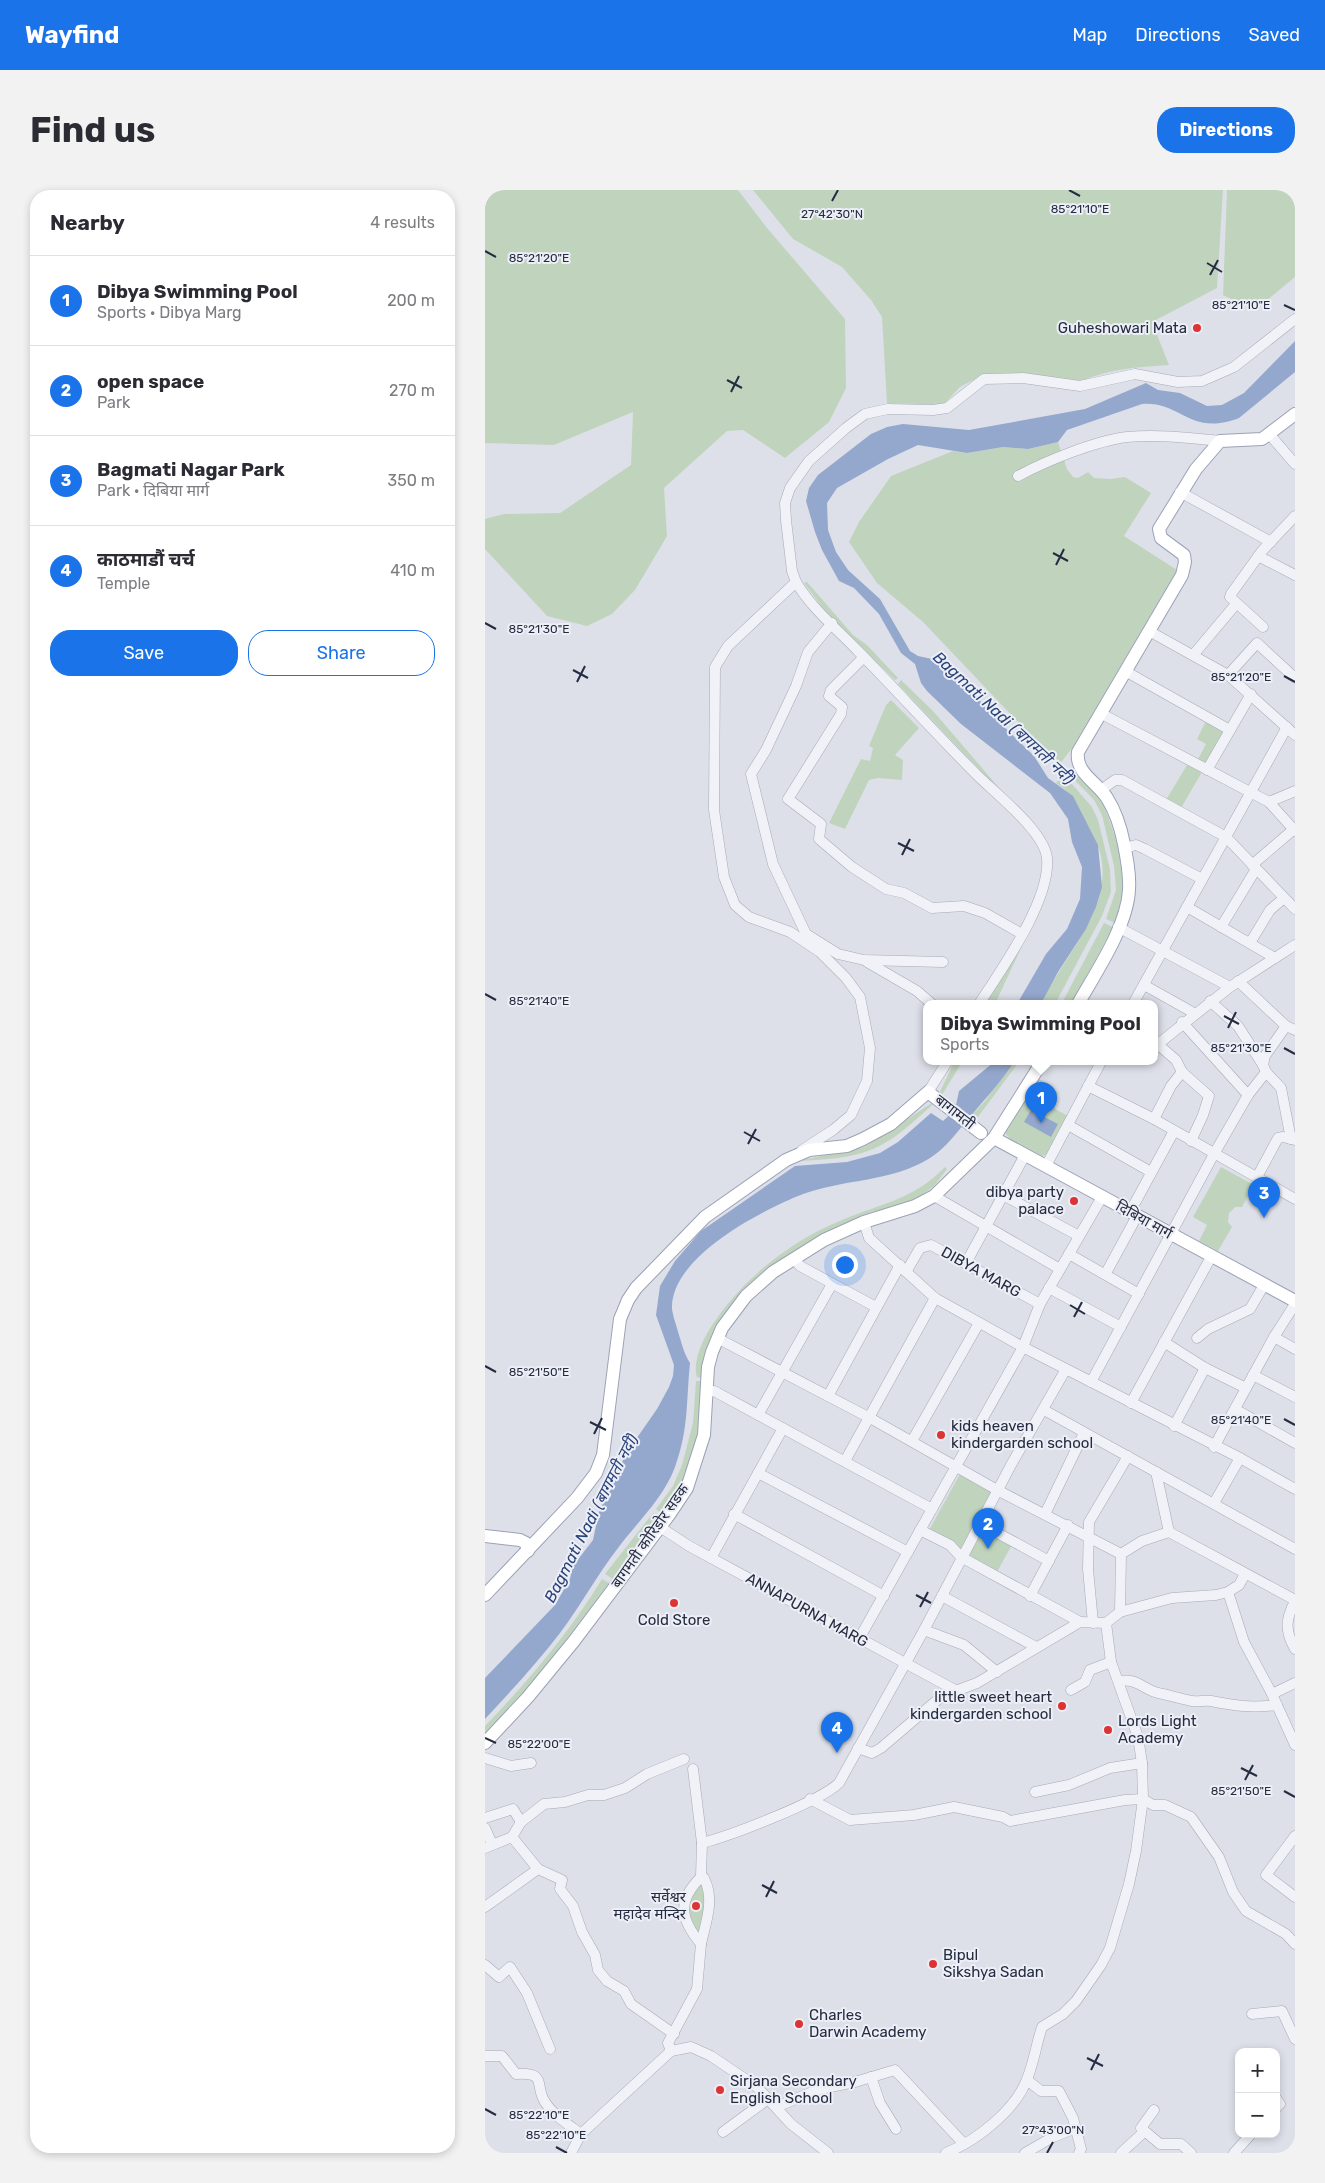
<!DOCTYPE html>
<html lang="en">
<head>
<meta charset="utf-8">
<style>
  :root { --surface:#fff; --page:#f2f2f3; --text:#2b2b33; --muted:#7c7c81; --line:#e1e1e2; --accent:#1a73e8 }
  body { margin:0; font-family:Rubik,"Noto Sans Devanagari",sans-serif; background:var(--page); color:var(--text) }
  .controls { position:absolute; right:15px; bottom:15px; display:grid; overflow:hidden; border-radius:10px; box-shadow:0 2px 8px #0003 }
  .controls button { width:45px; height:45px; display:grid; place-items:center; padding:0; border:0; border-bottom:1px solid var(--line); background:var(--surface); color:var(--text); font:25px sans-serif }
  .you { position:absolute; left:359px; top:1074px; width:18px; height:18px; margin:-12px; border:4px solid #fff; border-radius:50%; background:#1a73e8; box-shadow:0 0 0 8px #1a73e833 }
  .badge { display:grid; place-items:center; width:32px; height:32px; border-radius:50%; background:var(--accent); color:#fff; font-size:16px; font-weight:700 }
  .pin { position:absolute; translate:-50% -41px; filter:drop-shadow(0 1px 2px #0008) }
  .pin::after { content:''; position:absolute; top:26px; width:18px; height:15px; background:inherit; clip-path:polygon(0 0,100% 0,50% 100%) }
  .popup { position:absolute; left:438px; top:810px; width:235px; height:65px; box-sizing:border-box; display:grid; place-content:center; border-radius:10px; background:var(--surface); filter:drop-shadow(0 1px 4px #0005); font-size:16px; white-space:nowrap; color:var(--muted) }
  .popup b { font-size:19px; color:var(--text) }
  .popup::after { content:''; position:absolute; left:50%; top:100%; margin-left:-10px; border:10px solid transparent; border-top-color:var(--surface) }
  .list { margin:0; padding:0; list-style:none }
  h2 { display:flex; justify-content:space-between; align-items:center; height:65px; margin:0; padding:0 20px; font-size:21px }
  h2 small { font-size:16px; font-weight:400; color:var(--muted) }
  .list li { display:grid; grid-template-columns:32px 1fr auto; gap:15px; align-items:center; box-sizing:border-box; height:90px; padding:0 20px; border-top:1px solid var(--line) }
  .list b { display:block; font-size:19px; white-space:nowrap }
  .list p { margin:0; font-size:16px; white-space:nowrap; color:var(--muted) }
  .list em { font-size:16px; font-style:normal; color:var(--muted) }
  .actions { display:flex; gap:10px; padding:15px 20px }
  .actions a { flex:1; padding:11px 0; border:1px solid var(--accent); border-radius:20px; text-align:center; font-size:18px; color:var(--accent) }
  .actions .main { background:var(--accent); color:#fff }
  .map { position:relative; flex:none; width:810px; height:1963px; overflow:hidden; border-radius:20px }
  header { display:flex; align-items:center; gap:30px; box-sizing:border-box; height:70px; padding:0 25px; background:var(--accent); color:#fff }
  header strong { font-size:24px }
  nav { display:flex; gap:28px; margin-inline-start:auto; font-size:18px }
  .intro { display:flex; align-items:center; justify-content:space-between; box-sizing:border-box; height:120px; padding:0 30px }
  h1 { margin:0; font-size:35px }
  .button { padding:12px 22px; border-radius:20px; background:var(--accent); color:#fff; font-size:18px; font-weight:700 }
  main { display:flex; gap:30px; padding:0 30px }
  aside { flex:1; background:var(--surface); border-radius:20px; box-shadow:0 2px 8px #0003 }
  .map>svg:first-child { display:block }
  .green { fill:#c0d4bd }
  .water { fill:#94a7cd }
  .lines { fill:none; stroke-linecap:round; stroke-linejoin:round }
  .minor-casing { stroke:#a6aab7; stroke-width:11 }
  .major-casing { stroke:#9ba2b6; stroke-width:14 }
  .minor { stroke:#f0f2f7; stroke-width:10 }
  .major { stroke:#fff; stroke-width:12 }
  .ticks { fill:none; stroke:#252b41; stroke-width:2 }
  .poi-dot { fill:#dd3334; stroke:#edeff6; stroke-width:2 }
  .labels { text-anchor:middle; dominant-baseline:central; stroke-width:4; stroke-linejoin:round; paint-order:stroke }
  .poi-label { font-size:15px; fill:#252b41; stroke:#edeff6; text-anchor:start }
  .street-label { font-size:15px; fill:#252b41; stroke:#edeff6 }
  .water-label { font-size:16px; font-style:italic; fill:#2a4379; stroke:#edeff6 }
  .ticks-label { font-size:12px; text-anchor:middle; fill:#252b41; stroke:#edeff6; stroke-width:4; stroke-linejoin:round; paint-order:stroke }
</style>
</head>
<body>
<header>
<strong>Wayfind</strong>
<nav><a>Map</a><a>Directions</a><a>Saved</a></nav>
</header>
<div class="intro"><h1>Find us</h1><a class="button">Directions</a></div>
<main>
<aside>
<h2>Nearby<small>4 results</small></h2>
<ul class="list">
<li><span class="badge">1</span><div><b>Dibya Swimming Pool</b><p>Sports · Dibya Marg</p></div><em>200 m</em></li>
<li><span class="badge">2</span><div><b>open space</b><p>Park</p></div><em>270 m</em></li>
<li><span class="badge">3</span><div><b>Bagmati Nagar Park</b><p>Park · दिबिया मार्ग</p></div><em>350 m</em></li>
<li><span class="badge">4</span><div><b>काठमाडौं चर्च</b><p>Temple</p></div><em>410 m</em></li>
</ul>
<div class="actions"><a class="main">Save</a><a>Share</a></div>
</aside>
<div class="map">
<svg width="810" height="1963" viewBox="0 0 810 1963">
  <rect width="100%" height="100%" fill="#dde0e9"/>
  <g class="green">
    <polygon points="0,0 253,0 282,38 360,129 361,198 344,232 300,268 258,240 242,241 179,298 182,346 150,400 127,424 102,436 62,426 0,359 0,329 19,324 75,323 146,275 148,222 69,255 0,253"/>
    <path d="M268,0H738L732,98L667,132L684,175C654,177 622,179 595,192L498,185L475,197L458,215L402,213L397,127L386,110L357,77L308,49Z"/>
    <polygon points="742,0 810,0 810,87 775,116 748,110 738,105"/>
    <polygon points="573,252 582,279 588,287 593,288 603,282 609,288 625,289 640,287 666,303 639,346 692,380 588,557 574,575 438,432 392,393 364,352 374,332 406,286 468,261 482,263 518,257 543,259"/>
    <polygon points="322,392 368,445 382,455 413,488 410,490 344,426 319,393"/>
    <polygon points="416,490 449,522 533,620 413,494"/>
    <polygon points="406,510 434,538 410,565 418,570 417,590 393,588 384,590 360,639 344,633 376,569 385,571 388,558 384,556 401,515"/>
    <polygon points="721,531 738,541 738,544 720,574 712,571 721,554 712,549"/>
    <polygon points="702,575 717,582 696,618 681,610"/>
    <polygon points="588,580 618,612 633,655 640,693 630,733 621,729 631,700 629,676 617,625 609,610 583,583"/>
    <path d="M579,585L607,617L613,630L625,679L626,702L617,726L570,814H557C577,766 627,723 616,666C614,655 607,644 602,635C592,615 591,606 571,593Z"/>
    <polygon points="619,733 628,737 587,814 577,813"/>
    <polygon points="538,754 510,814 500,814"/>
    <polygon points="469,872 477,872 457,905 454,904"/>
    <polygon points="529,872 534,872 490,931 485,927 500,911"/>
    <polygon points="552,888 558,891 557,894 573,903 565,916 583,926 562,964 556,967 529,953 519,942"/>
    <path d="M447,913L448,914C397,962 382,968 312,971L379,957Z"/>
    <path d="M460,977L462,979L449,996L434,1007L408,1018L386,1022L359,1034L269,1093L216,1188L212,1187C207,1172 218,1149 226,1137C256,1090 305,1051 357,1030C397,1013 428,1010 460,977Z"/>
    <polygon points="736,977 769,995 757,1017 750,1017 744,1023 743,1032 747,1037 733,1061 714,1051 722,1035 708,1027"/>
    <polygon points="211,1191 216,1191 214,1241 201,1286 177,1324 171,1319 188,1296 197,1275 208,1233"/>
    <polygon points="475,1284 510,1304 478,1361 443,1342"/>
    <polygon points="168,1323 175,1328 128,1389 120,1384"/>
    <polygon points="496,1334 529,1351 512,1382 477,1367"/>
    <path d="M117,1389L124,1393L42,1501L0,1546V1536C44,1490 84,1443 117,1389Z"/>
    <polygon points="214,1691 223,1699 216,1754 206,1741 200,1711"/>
  </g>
  <g class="water">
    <path d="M810,151V182L754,228C705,247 696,211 657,214L582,240L573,252L556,256L543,259L518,257L482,263L433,255L403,269L352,298L342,313L343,340L351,362L363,380L395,409L425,461L433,466L452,470L476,489L507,525L549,566L563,588L588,606L613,655L617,697L611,717L601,739L573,782L556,814H532L561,764L582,739L595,709L597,677L587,652L583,629L565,603L476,534L442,501L436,493L430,474L416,463L394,424L369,398L354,391L337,360L330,342L321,311L324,298L333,285L386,244L402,237L418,234L484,240L600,219L661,193L673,200L695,203L722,216L737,215L759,203Z"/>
    <path d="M509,872H529C516,892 500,909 484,928C472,942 461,958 445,968C407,992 359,989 318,1004C277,1020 185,1067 187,1119C188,1127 192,1137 194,1145C197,1154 199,1164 205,1173C201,1212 204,1238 190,1277C178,1309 153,1331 133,1358C112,1385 96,1415 75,1443C52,1473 26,1501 0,1529V1488L70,1415L85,1389L88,1376L108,1350L114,1322L130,1290L140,1265L172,1219L184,1197L188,1186L189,1175L171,1125L175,1096L190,1071L216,1041L310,976L362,972L395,963L413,952L446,923L458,931L470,920L474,901Z"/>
    <polygon points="546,920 573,934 566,947 539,932"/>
  </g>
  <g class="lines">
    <g class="minor-casing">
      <g id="minor">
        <polyline points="785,245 810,274"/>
        <path d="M533,286C561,271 610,251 642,247C673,244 705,248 735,251"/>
        <polyline points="695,302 786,352"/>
        <polyline points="773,366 810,385"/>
        <path d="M311,392C326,418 353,440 374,462C414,503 452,545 492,585C511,604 559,641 562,668C566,710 516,780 494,814"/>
        <polyline points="347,433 323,462 311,496 281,560 266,584 288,674 321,744 353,764 379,770 458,772"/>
        <polyline points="778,437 745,407 746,404 777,361 810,326"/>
        <polyline points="664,441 743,485 810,545"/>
        <polyline points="709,464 751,414"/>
        <polyline points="379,467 346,500 344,506 357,517 356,524 303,609 336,634 334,649 367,677 401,699 419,703 447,718 479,716 500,723 537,744"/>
        <polyline points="640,481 745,540"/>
        <polyline points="743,485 772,453 810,488"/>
        <polyline points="615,523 784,612 810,641"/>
        <polyline points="722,580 766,504"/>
        <polyline points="616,600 630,590 637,590 741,647 810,719"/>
        <polyline points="784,612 810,601"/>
        <polyline points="640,658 651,655 660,659 717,689"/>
        <polyline points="767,675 809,639"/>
        <polyline points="702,717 790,768"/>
        <polyline points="633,737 745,797"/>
        <polyline points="736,737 771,679"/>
        <polyline points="765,753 785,720 799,708"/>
        <polyline points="382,772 432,801 447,814"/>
        <polyline points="753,791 801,836 810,840"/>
        <polyline points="659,795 709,823"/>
        <polyline points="725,811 753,836 778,875"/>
        <polyline points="648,814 802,537"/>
        <polyline points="697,832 763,905"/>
        <polyline points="673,854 745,797 810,755"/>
        <polyline points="697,882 724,906 718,925 706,951"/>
        <polyline points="781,882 796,898 806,949"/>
        <polyline points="603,896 669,929 810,1009"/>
        <polyline points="443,902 462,872"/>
        <polyline points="669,929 686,896 697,882 691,870 670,852"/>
        <polyline points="583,935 666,982"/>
        <polyline points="317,960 348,940 366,925 382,891 385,858 375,807 361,788 335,762 305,742 264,727 250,715 239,687 229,620 230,477 243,456 311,392 307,381 301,330 300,313 305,298 324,271 361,238 380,224 403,219 448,220 462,218 499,189 538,188 595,196 650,184 693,192 717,191 749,177 810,129"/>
        <polyline points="561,976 616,872"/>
        <polyline points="772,987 793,948 798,947 810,950"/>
        <polyline points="518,1005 594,1046"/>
        <polyline points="449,1006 575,1079"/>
        <polyline points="645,1022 689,941"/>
        <polyline points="379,1032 384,1048 450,1108 538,1157 755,1268 810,1299"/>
        <polyline points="584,1064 654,1104"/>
        <polyline points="309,1069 315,1076 391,1117"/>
        <polyline points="481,1073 540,965"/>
        <polyline points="421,1082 435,1058 446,1055 555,1114"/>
        <polyline points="621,1083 652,1026"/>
        <polyline points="564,1098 636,1137"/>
        <polyline points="789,1147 810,1159"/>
        <polyline points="232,1148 385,1228 514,1301 636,1364 657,1351 684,1342 810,1410"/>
        <polyline points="712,1148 723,1139 765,1119 779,1095"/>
        <polyline points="679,1152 720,1178 761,1198"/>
        <polyline points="768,1185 810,1207"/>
        <polyline points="606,1192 729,964 763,905 781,882 778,875 780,866 801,836"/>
        <polyline points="222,1202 229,1201 447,1319"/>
        <polyline points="343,1206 415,1075"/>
        <polyline points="646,1213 726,1067"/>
        <polyline points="750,1219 810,1253"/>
        <polyline points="559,1220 810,1359"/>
        <polyline points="273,1225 347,1094"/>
        <polyline points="689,1236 720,1178"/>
        <polyline points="427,1251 494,1133"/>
        <polyline points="729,1257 789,1147 810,1114"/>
        <polyline points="360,1271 450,1108"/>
        <polyline points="671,1282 684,1342"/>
        <polyline points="273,1283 423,1362"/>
        <polyline points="729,1313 755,1268"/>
        <polyline points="249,1324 399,1406"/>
        <polyline points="560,1324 599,1243"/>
        <polyline points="496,1334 564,1371"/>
        <polyline points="175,1337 204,1356 470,1500"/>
        <polyline points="435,1340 465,1355 476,1367 595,1432"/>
        <polyline points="226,1368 298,1238"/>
        <polyline points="743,1402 759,1452 787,1504 810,1555"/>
        <polyline points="457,1406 551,1457"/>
        <polyline points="545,1406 583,1335"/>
        <path d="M810,1411C800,1430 800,1441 810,1459"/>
        <polyline points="635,1422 636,1364"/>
        <polyline points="608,1433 603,1379 604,1332 643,1266"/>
        <polyline points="439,1440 479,1455 512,1482"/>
        <polyline points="374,1449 538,1157 555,1114 617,1007"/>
        <path d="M634,1491C653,1488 657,1499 673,1503C684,1505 696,1509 707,1511C713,1512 720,1510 726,1511C751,1516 766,1518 792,1515"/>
        <polyline points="586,1500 600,1492 605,1480 626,1472"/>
        <polyline points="787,1504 810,1493"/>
        <polyline points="373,1558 387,1563 396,1558 457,1506 492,1493 595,1432 621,1433 635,1422 687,1408 731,1405 743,1402 754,1395 760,1384"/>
        <polyline points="0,1568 26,1576 46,1573"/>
        <polyline points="208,1579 217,1653 216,1687"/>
        <polyline points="550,1602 584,1595 625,1578 657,1573"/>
        <polyline points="325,1609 365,1630 429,1625 469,1617 518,1627 525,1631 640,1610 658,1609 668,1615 680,1615 706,1627 734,1667 748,1702 761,1721 801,1744 810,1754"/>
        <polyline points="0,1628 28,1619 36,1632"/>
        <polyline points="0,1638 7,1654"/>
        <polyline points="810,1646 781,1685 810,1707"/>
        <polyline points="27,1647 53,1679 77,1690 75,1699 88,1716 97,1742 110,1765 113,1780 122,1791 139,1801 146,1814 189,1844"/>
        <path d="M217,1653C247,1645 334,1612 354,1593L439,1440L526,1275L581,1179"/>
        <polyline points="0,1658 27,1647 36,1632 59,1614 80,1612 103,1605 119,1605 140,1598 162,1584 199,1569"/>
        <path d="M216,1687L219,1688C230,1710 221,1731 216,1754C195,1729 192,1711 216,1687Z"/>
        <polyline points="0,1717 53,1679"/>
        <polyline points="0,1775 14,1787 25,1777 42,1803 65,1859"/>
        <polyline points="767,1824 797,1821 810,1849"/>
        <polyline points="186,1861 206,1857 226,1866 272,1897 306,1934 343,1963"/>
        <path d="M0,1866H17L31,1884C63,1882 49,1895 60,1912C68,1925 84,1935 96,1944"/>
        <polyline points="386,1887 395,1913 411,1939"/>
        <polyline points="542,1890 556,1901 574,1901 588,1928 596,1959 594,1963"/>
        <polyline points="791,1908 795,1914 791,1918"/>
        <polyline points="291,1917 335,1899 370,1892 410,1880 479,1954"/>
        <polyline points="669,1920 656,1938 675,1954 696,1954 706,1963"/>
        <polyline points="238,1942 283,1909"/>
        <polyline points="86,1963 96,1944 186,1861 183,1853 212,1799 216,1754"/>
        <path d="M461,1963C491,1951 531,1920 542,1889C549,1872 551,1855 557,1837L578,1824L591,1811L616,1775L625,1758L644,1694L651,1661L658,1609L657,1573L653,1547L626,1472L621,1433"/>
        <polyline points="540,1963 568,1947 591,1938"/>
        <polyline points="636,1963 659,1942"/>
        <polyline points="749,1963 766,1944"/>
      </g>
    </g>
    <g class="major-casing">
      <g id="major">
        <path d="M593,814C611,782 642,737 644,700C645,684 642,669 639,654C636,639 631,622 622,608C612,592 590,583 593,562L697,385L700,372L699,365L676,348L674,339L711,279L735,251L777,249L810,224"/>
        <polyline points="509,948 810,1111"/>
        <polyline points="0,1346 35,1350 41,1353 43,1361"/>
        <polyline points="0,1405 92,1308 111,1283 118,1265 135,1129 143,1110 151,1098 220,1027 301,970 324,960 362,956 378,949 406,934 443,902 496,943"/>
        <polyline points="0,1553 43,1507 89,1451 184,1325 202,1298 219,1245 223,1177 227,1162 237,1138 261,1106 288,1082 339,1050 379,1032 430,1016 449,1006 509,948 557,872"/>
      </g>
    </g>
    <use href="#minor" class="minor"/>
    <use href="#major" class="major"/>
  </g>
  <path class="ticks" d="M584,0L595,6M347,11L353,0M0,61L11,67M722,73L737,82M725,85L733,70M799,115L810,120M242,190L257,198M246,202L254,186M568,363L583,371M571,375L579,359M0,433L11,439M88,480L103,488M799,486L810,492M92,492L100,476M413,653L429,661M417,665L425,649M0,804L11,810M739,826L754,834M743,838L751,822M799,858L810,864M259,942L275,951M263,954L271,939M585,1115L600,1124M589,1127L597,1112M0,1176L11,1182M799,1229L810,1235M105,1232L121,1240M109,1244L117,1228M431,1405L446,1413M435,1417L443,1402M0,1548L11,1553M756,1578L772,1586M760,1590L768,1575M799,1601L810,1607M277,1695L292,1703M281,1707L289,1691M602,1868L618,1876M606,1880L614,1864M0,1919L11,1925M71,1957L82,1963M562,1963L568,1952"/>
  <g class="poi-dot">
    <circle cx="712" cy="138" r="5"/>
    <circle cx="589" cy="1011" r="5"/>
    <circle cx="456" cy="1245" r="5"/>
    <circle cx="189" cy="1413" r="5"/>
    <circle cx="577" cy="1516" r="5"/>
    <circle cx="623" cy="1540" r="5"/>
    <circle cx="211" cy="1716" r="5"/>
    <circle cx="448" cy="1774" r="5"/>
    <circle cx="314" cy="1834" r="5"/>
    <circle cx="235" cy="1900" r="5"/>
  </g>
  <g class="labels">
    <g class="poi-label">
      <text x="702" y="138" text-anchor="end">Guheshowari Mata</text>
      <text x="579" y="1002" text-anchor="end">dibya party<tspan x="579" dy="17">palace</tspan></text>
      <text x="466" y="1236">kids heaven<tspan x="466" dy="17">kindergarden school</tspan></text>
      <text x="189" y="1430" text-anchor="middle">Cold Store</text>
      <text x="567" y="1507" text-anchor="end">little sweet heart<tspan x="567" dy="17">kindergarden school</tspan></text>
      <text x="633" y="1531">Lords Light<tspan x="633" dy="17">Academy</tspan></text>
      <text x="201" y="1707" text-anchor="end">सर्वेश्वर<tspan x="201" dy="17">महादेव मन्दिर</tspan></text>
      <text x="458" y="1765">Bipul<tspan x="458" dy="17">Sikshya Sadan</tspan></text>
      <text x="324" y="1825">Charles<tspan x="324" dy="17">Darwin Academy</tspan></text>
      <text x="245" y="1891">Sirjana Secondary<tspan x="245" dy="17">English School</tspan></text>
    </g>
    <g class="street-label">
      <text transform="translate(470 922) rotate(38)">बागामती</text>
      <text transform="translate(659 1030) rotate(29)">दिबिया मार्ग</text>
      <text transform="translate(496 1082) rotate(29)">DIBYA MARG</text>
      <text transform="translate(165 1346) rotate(-55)">बागमती कोरिडोर सडक</text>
      <text transform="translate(322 1420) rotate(29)">ANNAPURNA MARG</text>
    </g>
    <g class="water-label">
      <text transform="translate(519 528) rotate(43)">Bagmati Nadi (बागमती नदी)</text>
      <text transform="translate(106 1328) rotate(-63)">Bagmati Nadi (बागमती नदी)</text>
    </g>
  </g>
  <g class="ticks-label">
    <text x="595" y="23">85°21'10"E</text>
    <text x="347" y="28">27°42'30"N</text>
    <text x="54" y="72">85°21'20"E</text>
    <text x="756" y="119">85°21'10"E</text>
    <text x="54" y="443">85°21'30"E</text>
    <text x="756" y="491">85°21'20"E</text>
    <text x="54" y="815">85°21'40"E</text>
    <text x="756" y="862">85°21'30"E</text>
    <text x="54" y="1186">85°21'50"E</text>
    <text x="756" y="1234">85°21'40"E</text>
    <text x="54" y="1558">85°22'00"E</text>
    <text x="756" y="1605">85°21'50"E</text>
    <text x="54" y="1929">85°22'10"E</text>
    <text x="568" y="1944">27°43'00"N</text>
    <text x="71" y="1949">85°22'10"E</text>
  </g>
</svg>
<div class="controls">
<button>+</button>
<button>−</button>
</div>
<div class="you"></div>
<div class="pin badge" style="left:556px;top:933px">1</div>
<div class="popup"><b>Dibya Swimming Pool</b>Sports</div>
<div class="pin badge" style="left:503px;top:1359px">2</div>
<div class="pin badge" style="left:779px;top:1028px">3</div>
<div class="pin badge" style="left:352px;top:1563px">4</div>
</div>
</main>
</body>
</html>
